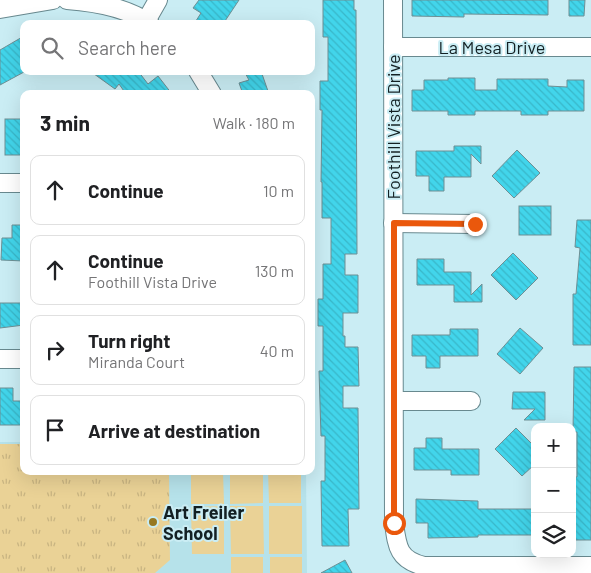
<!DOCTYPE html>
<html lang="en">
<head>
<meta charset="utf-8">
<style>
  :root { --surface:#fff; --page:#f2f2f2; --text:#202124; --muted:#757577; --line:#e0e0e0 }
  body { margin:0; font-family:Barlow,sans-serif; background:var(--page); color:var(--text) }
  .controls { position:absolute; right:15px; bottom:15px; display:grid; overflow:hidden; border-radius:10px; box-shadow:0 5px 20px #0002 }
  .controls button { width:45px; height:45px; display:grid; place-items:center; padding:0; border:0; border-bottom:1px solid var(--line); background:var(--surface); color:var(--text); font:25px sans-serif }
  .stop { position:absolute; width:15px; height:15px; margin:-11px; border:4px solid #ea580c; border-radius:50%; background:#fff }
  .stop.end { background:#ea580c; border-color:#fff; box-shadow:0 1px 5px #0008 }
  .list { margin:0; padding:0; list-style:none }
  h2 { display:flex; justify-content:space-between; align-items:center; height:65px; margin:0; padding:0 20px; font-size:21px }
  h2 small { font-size:16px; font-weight:400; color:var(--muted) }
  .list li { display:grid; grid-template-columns:32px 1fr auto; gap:15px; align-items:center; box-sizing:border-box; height:70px; margin:0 10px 10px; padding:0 10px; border:1px solid var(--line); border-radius:10px }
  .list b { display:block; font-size:19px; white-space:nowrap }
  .list p { margin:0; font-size:16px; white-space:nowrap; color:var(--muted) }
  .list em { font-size:16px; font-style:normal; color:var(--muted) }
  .icon { flex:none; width:28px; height:28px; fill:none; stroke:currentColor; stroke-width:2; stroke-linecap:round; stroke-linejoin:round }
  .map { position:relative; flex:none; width:591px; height:573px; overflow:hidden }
  .search { position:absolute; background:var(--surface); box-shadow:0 5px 20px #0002; left:20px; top:20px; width:295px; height:55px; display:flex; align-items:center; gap:12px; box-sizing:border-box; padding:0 18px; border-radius:10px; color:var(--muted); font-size:19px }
  .panel { position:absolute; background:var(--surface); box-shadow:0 5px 20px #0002; left:20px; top:90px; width:295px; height:385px; border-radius:10px }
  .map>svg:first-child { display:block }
  .built { fill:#b6e2ea }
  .grass { fill:url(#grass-tufts) }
  .garden { fill:#ead296 }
  .building { fill:url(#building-back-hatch); stroke:#6e8f94 }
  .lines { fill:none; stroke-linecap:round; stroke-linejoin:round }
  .minor-casing { stroke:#68898f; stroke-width:20 }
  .minor { stroke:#fff; stroke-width:18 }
  .route { stroke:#ea580c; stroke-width:6 }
  .poi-dot { fill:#977922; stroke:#caedf4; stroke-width:2 }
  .labels { text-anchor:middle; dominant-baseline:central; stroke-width:4; stroke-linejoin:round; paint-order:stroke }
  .street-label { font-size:18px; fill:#132023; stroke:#caedf4 }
  .poi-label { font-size:18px; font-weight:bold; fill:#132023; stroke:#caedf4; text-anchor:start }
</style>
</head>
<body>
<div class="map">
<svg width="591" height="573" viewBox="0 0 591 573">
  <defs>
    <pattern id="grass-tufts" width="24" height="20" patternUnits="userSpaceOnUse" patternTransform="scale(1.25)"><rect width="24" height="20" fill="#ead296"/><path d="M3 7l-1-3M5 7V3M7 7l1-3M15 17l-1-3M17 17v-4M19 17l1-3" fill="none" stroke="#c8b481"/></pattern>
    <pattern id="building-back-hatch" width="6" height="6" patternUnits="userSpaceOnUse" patternTransform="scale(1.25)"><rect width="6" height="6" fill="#42d5eb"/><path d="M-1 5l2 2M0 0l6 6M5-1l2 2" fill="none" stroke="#39b7c9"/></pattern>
  </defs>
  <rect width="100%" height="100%" fill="#caedf4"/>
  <polygon class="built" points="0,442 24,442 24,471 306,471 307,573 0,573"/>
  <polygon class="grass" points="0,444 24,444 24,471 169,471 170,560 155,573 0,573"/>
  <g class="garden">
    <polygon points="191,471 223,471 224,504 191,504"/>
    <polygon points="230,471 263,471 263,503 230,504"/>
    <polygon points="268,471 301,471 301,503 269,503"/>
    <polygon points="224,506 224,554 192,554 191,507"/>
    <polygon points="230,506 263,506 264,554 231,554"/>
    <rect x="269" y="506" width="33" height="48"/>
    <rect x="231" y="557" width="32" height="16"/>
    <rect x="270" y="557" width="32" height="16"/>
  </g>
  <g class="building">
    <polygon points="199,0 239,0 223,24 194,24 201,13 193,8"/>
    <polygon points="323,0 354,0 354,10 356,10 357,254 345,254 345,275 358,275 358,313 343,313 343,336 345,336 345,347 358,347 359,386 343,386 343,408 358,408 359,509 348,509 349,546 322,546 321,481 325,481 325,436 321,436 319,371 323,371 323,326 318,326 318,299 323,299 323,264 331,264 331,218 322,218 322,182 321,182 322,110 320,110 320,81 328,81 328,37 323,37"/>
    <polygon points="412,0 548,0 548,15 464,14 464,17 412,16"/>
    <polygon points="569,0 585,0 584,16 569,16"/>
    <polygon points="24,36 24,72 0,85 0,50"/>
    <polygon points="90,71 138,71 148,84 158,76 172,94 126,94 119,84 115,89"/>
    <polygon points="244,71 261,71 269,94 243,94 239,83 249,80"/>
    <polygon points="448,78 475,78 475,90 497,90 497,79 548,79 548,86 567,87 567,80 584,80 584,111 548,111 548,115 521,115 521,111 475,111 475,115 448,115 448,111 412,111 412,90 424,90 424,80 448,80"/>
    <rect x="5" y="119" width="19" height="36"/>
    <polygon points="454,146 481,146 481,164 471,154 471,177 444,177 444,191 429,191 429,176 416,176 416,151 454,151"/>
    <polygon points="517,150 540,173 514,198 492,176"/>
    <rect x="519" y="206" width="32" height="29"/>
    <polygon points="577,220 591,220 591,345 573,345 573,294 576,294 580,248 575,247"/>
    <polygon points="12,225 24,225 24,261 1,260 2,238 12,238"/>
    <polygon points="513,253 538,278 516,300 491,275"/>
    <polygon points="417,259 444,259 444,272 471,272 471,295 482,284 482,302 454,302 454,285 417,285"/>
    <polygon points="0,303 24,303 24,325 0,328"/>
    <polygon points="520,328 543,348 520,374 497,354"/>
    <polygon points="450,329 478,329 478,356 440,356 440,368 426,368 426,356 412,356 412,335 450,335"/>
    <polygon points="574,367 591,367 591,540 573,540 573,477 577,477 577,432 573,432"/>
    <polygon points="0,388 13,388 13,401 24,401 24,425 0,425"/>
    <polygon points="513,392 545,392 545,420 524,420 535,409 512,409"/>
    <polygon points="516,428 535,447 535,464 522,476 495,449"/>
    <polygon points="426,438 442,438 442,449 479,449 479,475 451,475 451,470 414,470 414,448 426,448"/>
    <polygon points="416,499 478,501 478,509 535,509 535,535 478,535 478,537 428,538 428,523 416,523"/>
    <polygon points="345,560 352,573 321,573"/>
  </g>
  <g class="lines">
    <g class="minor-casing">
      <g id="minor">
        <path d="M67,0C94,2 127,7 150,24"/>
        <path d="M393,0L394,523C397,546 398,560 424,566H591"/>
        <polyline points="0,9 53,0"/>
        <polyline points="146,21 158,0"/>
        <polyline points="393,47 591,47"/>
        <polyline points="198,71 212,94"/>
        <polyline points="0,183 24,183"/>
        <polyline points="393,223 475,224"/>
        <polyline points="0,359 24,359"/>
        <polyline points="394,401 471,401"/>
      </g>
    </g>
    <use href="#minor" class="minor"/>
  </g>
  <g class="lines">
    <polyline class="route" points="394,523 394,223 475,224"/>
  </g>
  <circle class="poi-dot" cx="153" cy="522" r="5"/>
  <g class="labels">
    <g class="street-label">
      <text x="492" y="47">La Mesa Drive</text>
      <text transform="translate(393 127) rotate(-90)">Foothill Vista Drive</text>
    </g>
    <g class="poi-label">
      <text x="163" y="512">Art Freiler<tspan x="163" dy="21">School</tspan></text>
    </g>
  </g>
</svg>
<div class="controls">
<button>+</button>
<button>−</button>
<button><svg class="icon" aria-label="layers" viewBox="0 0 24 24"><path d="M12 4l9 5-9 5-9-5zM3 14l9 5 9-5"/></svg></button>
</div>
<div class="stop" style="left:394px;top:523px"></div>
<div class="stop end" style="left:475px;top:224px"></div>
<div class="search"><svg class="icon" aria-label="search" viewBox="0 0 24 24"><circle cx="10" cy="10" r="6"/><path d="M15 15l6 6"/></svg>Search here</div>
<section class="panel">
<h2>3 min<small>Walk · 180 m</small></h2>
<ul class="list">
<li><svg class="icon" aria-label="ahead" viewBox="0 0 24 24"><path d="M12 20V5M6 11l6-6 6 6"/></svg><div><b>Continue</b></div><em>10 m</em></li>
<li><svg class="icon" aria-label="ahead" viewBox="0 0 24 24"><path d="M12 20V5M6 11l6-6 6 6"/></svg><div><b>Continue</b><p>Foothill Vista Drive</p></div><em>130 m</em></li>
<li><svg class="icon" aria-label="right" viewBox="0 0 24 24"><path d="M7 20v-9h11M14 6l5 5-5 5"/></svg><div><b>Turn right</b><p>Miranda Court</p></div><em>40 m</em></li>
<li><svg class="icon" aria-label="arrive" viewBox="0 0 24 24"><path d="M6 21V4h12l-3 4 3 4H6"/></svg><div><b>Arrive at destination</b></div></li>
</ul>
</section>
</div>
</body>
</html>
